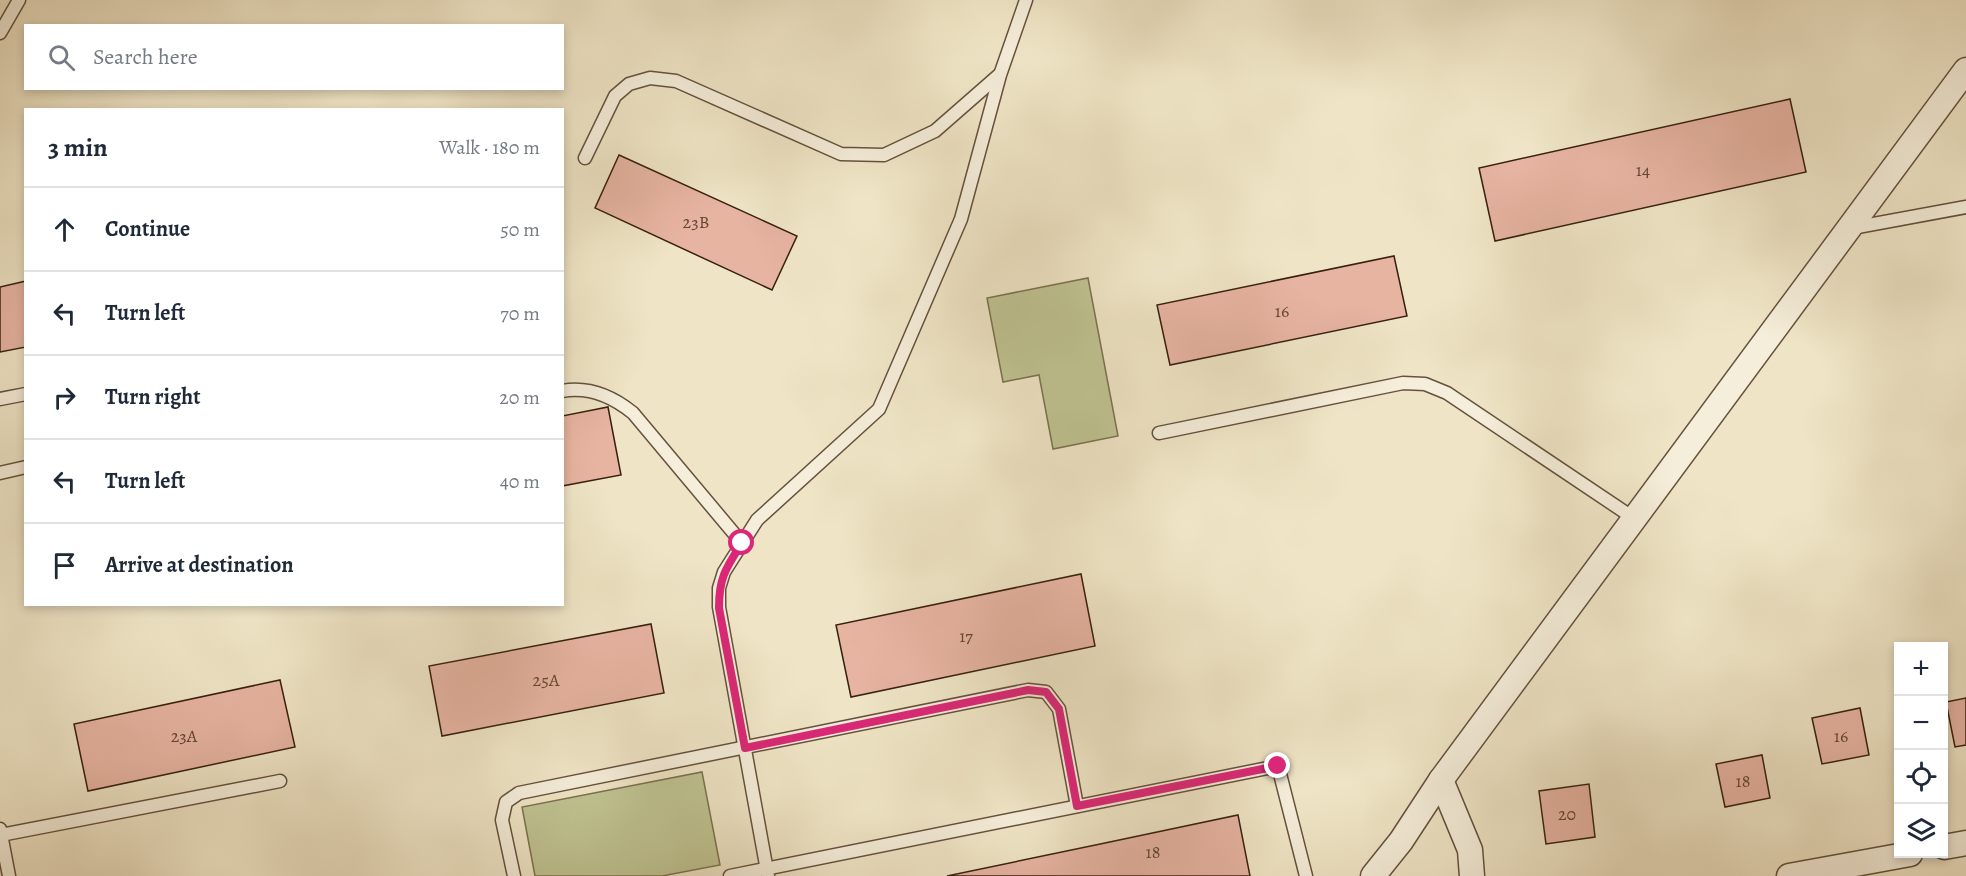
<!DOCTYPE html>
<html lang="en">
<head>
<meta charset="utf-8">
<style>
  :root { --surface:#fff; --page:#f2f2f3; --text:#1f2937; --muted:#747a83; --line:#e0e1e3 }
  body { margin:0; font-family:Alegreya,serif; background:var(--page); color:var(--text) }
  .controls { position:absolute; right:18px; bottom:18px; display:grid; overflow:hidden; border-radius:0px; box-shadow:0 3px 9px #0003 }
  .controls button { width:54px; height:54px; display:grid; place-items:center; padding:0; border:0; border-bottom:2px solid var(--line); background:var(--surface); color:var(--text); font:30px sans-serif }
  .stop { position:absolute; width:18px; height:18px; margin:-14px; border:4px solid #db2777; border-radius:50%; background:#fff }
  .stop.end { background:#db2777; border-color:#fff; box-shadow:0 2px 6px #0008 }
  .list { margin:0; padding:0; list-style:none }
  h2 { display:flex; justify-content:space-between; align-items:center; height:78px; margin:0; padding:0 24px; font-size:26px }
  h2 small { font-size:20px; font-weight:400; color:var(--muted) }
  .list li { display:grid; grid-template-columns:39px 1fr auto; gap:18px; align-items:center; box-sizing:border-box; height:84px; padding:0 24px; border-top:2px solid var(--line) }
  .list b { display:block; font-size:22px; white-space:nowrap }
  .list em { font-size:20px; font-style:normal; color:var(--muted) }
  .icon { flex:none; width:33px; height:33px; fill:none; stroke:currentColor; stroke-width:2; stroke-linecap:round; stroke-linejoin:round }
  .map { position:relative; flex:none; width:1966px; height:876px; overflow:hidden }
  .search { position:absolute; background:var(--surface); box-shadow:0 3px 9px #0003; left:24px; top:24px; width:540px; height:66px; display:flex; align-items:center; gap:15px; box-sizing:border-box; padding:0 21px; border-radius:0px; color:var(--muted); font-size:22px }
  .panel { position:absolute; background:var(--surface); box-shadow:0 3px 9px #0003; left:24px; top:108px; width:540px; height:498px; border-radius:0px }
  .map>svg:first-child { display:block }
  .green { fill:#bfc391; stroke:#7b7250; stroke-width:1.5 }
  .building { fill:#e7b4a2; stroke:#372010; stroke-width:1.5 }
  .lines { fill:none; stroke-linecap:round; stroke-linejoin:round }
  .lane-casing { stroke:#65513e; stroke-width:15 }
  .street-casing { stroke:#65513e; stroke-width:27 }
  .lane { stroke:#f5eeda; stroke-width:12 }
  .street { stroke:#f5eeda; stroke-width:24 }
  .route { stroke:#db2777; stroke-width:8 }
  .labels { text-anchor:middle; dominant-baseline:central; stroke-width:6; stroke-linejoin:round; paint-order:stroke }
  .number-label { font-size:18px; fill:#634534 }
</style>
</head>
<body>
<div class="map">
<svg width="1966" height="876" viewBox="0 0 1966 876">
  <rect width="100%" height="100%" fill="#efe5c6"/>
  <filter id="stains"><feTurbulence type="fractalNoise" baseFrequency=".00333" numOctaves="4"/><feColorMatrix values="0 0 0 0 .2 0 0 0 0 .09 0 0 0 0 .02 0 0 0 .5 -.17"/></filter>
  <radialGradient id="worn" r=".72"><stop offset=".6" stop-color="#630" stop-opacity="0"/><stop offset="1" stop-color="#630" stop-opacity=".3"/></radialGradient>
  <g class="green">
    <polygon points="1088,278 1118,436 1053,449 1039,375 1003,382 987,298"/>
    <polygon points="702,772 720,865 662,876 535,876 522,807"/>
  </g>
  <g class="building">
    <polygon points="1790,99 1806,172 1495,241 1479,168"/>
    <polygon points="619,155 797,236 772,290 595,208"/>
    <polygon points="1394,256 1407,316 1170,365 1157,305"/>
    <polygon points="26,281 26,347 0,352 0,287"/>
    <polygon points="608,407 621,475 562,486 562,416"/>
    <polygon points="1081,574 1095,646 851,697 836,625"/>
    <polygon points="651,624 664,693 442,736 429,666"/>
    <polygon points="280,680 295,747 88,791 74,724"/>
    <polygon points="1966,698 1966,745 1955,747 1946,702"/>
    <polygon points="1860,708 1869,755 1822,764 1812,718"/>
    <polygon points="1762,755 1770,798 1725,807 1716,764"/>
    <polygon points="1589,784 1595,837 1546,844 1539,791"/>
    <polygon points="1238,815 1250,876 947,876 1105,843"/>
  </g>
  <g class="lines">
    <g class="lane-casing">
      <g id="lane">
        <polyline points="0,33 19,0"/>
        <polyline points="585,158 615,96 629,84 650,78 676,81 841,154 884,155 935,131 999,75"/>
        <polyline points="1852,228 1966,207"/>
        <path d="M562,391C589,386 612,396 633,413L742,543"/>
        <polyline points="0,399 26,394"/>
        <polyline points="1159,433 1403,383 1425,384 1447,393 1635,519"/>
        <polyline points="0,473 26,467"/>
        <polyline points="0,829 9,876"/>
        <polyline points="1,835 280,781"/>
        <polyline points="514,876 502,820 506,802 519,793 1028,690 1046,692 1059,709 1077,806"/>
        <polyline points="730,876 1278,766 1306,876"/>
        <polyline points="768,876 719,607 719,588 724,572 757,520 879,409 961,219 1000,75 1026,0"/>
      </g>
    </g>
    <g class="street-casing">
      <g id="street">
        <polyline points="1441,780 1470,850 1472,876"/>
        <polyline points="1944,847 1966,843"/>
        <polyline points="1373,876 1401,841 1441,780 1966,70"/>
        <polyline points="1789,876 1910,854"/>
      </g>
    </g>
    <use href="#lane" class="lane"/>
    <use href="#street" class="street"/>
  </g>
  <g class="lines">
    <path class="route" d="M742,543C726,568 719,577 719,608L745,748L1028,690L1046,692L1059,709L1077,806L1278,766"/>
  </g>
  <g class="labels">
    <g class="number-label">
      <text x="1643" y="170">14</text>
      <text x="696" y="222">23В</text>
      <text x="1282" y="311">16</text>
      <text x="966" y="636">17</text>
      <text x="546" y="680">25А</text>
      <text x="184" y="736">23А</text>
      <text x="1841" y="736">16</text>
      <text x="1743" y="781">18</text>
      <text x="1567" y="814">20</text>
      <text x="1153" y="852">18</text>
    </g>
  </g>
  <rect width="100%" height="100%" filter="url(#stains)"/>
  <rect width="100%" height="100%" fill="url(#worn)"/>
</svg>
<div class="controls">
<button>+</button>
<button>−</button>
<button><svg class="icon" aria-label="locate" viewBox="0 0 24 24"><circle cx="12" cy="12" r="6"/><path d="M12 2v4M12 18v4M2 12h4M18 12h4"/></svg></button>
<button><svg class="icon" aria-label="layers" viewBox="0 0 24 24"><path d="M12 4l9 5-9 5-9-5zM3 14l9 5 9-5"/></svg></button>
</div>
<div class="stop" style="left:742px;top:543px"></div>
<div class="stop end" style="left:1278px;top:766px"></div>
<div class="search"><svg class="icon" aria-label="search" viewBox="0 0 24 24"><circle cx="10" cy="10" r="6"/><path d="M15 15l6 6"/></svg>Search here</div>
<section class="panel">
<h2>3 min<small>Walk · 180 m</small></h2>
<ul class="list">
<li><svg class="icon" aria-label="ahead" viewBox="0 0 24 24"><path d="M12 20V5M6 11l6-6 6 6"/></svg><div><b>Continue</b></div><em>50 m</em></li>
<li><svg class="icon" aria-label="left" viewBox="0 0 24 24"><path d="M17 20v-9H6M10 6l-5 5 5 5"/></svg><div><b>Turn left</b></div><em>70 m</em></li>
<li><svg class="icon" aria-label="right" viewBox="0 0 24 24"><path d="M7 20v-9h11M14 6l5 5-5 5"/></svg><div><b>Turn right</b></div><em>20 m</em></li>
<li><svg class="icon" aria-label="left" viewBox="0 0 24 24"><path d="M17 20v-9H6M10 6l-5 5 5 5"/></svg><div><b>Turn left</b></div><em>40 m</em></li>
<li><svg class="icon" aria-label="arrive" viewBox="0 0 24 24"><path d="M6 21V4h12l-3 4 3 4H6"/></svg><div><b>Arrive at destination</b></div></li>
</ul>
</section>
</div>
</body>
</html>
